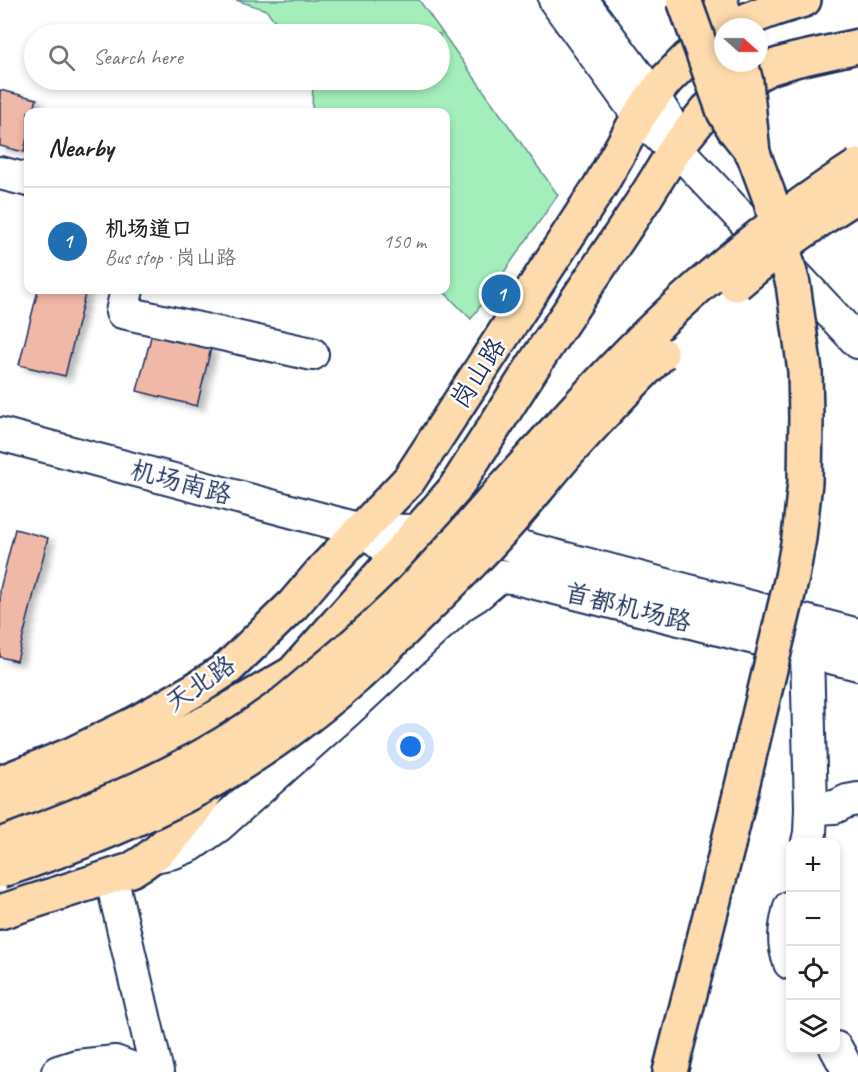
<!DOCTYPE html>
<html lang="en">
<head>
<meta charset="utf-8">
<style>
  :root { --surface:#fff; --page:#f6f6f6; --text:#202124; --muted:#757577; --line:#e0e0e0; --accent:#1f6fb2 }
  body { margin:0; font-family:Caveat,"LXGW WenKai TC",sans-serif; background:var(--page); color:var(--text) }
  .controls { position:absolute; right:18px; bottom:18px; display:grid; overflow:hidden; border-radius:12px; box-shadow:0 3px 9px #0003 }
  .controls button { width:54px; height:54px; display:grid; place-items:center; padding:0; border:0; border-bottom:2px solid var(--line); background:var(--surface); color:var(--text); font:30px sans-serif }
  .compass { position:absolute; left:714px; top:18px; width:54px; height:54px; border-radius:50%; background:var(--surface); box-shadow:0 3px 9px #0003; rotate:111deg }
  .you { position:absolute; left:411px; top:747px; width:21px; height:21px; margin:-15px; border:4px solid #fff; border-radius:50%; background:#1a73e8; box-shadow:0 0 0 9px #1a73e833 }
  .badge { display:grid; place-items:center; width:39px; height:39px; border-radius:50%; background:var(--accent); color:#fff; font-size:20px; font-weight:700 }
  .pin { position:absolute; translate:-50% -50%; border:3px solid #fff; box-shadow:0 2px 6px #0006 }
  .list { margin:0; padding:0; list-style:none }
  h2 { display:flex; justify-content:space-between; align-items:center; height:78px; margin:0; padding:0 24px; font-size:26px }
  h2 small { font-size:20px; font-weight:400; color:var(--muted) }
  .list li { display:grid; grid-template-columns:39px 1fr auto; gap:18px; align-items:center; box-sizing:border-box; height:108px; padding:0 24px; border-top:2px solid var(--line) }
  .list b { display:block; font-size:22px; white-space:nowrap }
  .list p { margin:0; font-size:20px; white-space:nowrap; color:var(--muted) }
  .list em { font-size:20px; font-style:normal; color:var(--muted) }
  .icon { flex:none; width:33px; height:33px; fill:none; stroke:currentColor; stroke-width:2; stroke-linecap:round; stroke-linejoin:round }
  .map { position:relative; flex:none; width:858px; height:1072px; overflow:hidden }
  .search { position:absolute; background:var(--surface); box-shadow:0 3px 9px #0003; left:24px; top:24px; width:426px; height:66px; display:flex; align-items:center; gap:15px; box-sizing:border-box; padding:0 21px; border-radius:33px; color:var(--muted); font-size:22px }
  .panel { position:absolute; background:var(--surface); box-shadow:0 3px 9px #0003; left:24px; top:108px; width:426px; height:186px; border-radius:12px }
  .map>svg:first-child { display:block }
  .green { fill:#a4eebc; stroke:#608e8d; stroke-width:1.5 }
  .building { fill:#f0b8a7; stroke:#1b2f5e; stroke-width:1.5; filter:url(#shadow) }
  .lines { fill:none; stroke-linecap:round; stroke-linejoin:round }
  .minor-casing { stroke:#1b2f5e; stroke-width:36 }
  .major-casing { stroke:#1b2f5e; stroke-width:38 }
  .highway-casing { stroke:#1b2f5e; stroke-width:38 }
  .minor { stroke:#fff; stroke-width:32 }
  .major { stroke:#fddbac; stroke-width:33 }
  .highway { stroke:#fddbac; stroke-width:33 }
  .highway-bridge-casing { stroke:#1b2f5e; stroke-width:38; stroke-linecap:butt }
  .highway-bridge { stroke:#fddbac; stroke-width:33 }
  .labels { text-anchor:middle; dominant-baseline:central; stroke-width:5; stroke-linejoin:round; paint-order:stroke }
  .street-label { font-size:26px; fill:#1b2f5e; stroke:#fff }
</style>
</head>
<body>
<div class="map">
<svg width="858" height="1072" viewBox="0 0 858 1072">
  <defs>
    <filter id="shadow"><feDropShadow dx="6" dy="4" stdDeviation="3" flood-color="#0004"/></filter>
  </defs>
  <rect width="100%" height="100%" fill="#fff"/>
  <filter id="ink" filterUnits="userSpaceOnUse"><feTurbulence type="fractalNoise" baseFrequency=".0167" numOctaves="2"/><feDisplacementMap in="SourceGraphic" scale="12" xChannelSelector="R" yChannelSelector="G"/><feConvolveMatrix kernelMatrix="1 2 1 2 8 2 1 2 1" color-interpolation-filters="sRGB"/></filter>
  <g filter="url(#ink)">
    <polygon class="green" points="236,0 419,0 558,195 471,319 442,290 446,290 446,112 312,112 313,80 440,80 440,34 286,34 266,10"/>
    <g class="building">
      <polygon points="0,90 37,99 33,112 28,112 28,132 24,152 0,146"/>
      <polygon points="38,290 86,290 65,376 19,365"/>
      <polygon points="152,333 211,348 197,406 137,391"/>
      <polygon points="15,529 48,538 17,661 0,657 0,589"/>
    </g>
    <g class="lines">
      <g class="minor-casing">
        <g id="minor">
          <polyline points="555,0 639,116 662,139 676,148 858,342"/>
          <polyline points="586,6 653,96 667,118"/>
          <polyline points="0,173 28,180"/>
          <polyline points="127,290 122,312 312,354"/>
          <polyline points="0,434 362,530 418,531 478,536 858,635"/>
          <polyline points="377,541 397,557 499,576 512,577 858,664"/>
          <polyline points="807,652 811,808 810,833 808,842"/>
          <polyline points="811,808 835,807 847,801 858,799"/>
          <polyline points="154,856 174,852 191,845 218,826 347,711 461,605 477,595 499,576"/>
          <polyline points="111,876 157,1072"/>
          <path d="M790,907C785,928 782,942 790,963"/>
          <polyline points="836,1048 849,1072"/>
          <polyline points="58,1072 77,1066 115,1062 141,1072"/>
        </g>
      </g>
      <g class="major-casing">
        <g id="major">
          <path d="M734,27C756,14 780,7 804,0"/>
          <polyline points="0,783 70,755 136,723 196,689 228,668 293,605 323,570 409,480 600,186 639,116 653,96 667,79 688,58 723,34"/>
          <polyline points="0,812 70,785 129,760 217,717 293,673 382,573 454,490 537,360 645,198 676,148 707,110 726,93 748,79 769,68 795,60 858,46"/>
          <path d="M0,912L131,870C174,846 193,812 219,772"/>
        </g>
      </g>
      <g class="highway-casing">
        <g id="highway">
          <polyline points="720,0 729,27"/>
          <polyline points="670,1072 728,845"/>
        </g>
      </g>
      <use href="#minor" class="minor"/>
      <use href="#major" class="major"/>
      <use href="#highway" class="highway"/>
      <g class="highway-bridge-casing">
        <g id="highway-bridge">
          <polyline points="684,0 724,112 734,129 753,153"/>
          <path d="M736,284C774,251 816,221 858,195"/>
          <path d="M0,845C91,812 190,771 269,714C283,705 296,693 308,683C339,658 368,633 396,606C436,567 472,524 509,482C537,451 566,419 595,388C673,304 761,228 858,166"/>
          <polyline points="728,845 792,577 799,538 805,482 806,418 805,371 793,284 770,199 753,153 746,82 741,63"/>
          <path d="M0,871C67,849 138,821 201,787C256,757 309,718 356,677C374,661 391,643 408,626C444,591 479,556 512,519C530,498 547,477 565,456C596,421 628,387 661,354"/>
        </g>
      </g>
      <use href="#highway-bridge" class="highway-bridge"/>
    </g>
  </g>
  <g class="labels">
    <g class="street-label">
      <text transform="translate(478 373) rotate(-57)">岗山路</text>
      <text transform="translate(181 482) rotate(15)">机场南路</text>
      <text transform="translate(628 607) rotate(14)">首都机场路</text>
      <text transform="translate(200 683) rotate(-34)">天北路</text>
    </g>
  </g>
</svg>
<div class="controls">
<button>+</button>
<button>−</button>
<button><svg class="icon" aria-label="locate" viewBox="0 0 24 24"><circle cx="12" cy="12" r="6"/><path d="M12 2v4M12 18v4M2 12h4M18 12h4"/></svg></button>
<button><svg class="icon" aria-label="layers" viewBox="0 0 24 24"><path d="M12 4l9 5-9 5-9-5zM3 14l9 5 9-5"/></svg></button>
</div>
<svg class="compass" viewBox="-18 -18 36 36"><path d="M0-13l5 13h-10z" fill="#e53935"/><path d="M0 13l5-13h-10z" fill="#757577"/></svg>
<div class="you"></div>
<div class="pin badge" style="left:501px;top:294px">1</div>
<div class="search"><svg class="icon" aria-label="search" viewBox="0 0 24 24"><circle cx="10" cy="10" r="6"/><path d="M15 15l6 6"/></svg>Search here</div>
<section class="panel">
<h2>Nearby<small></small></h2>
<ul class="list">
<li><span class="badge">1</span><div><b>机场道口</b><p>Bus stop · 岗山路</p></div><em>150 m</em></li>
</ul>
</section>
</div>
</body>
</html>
